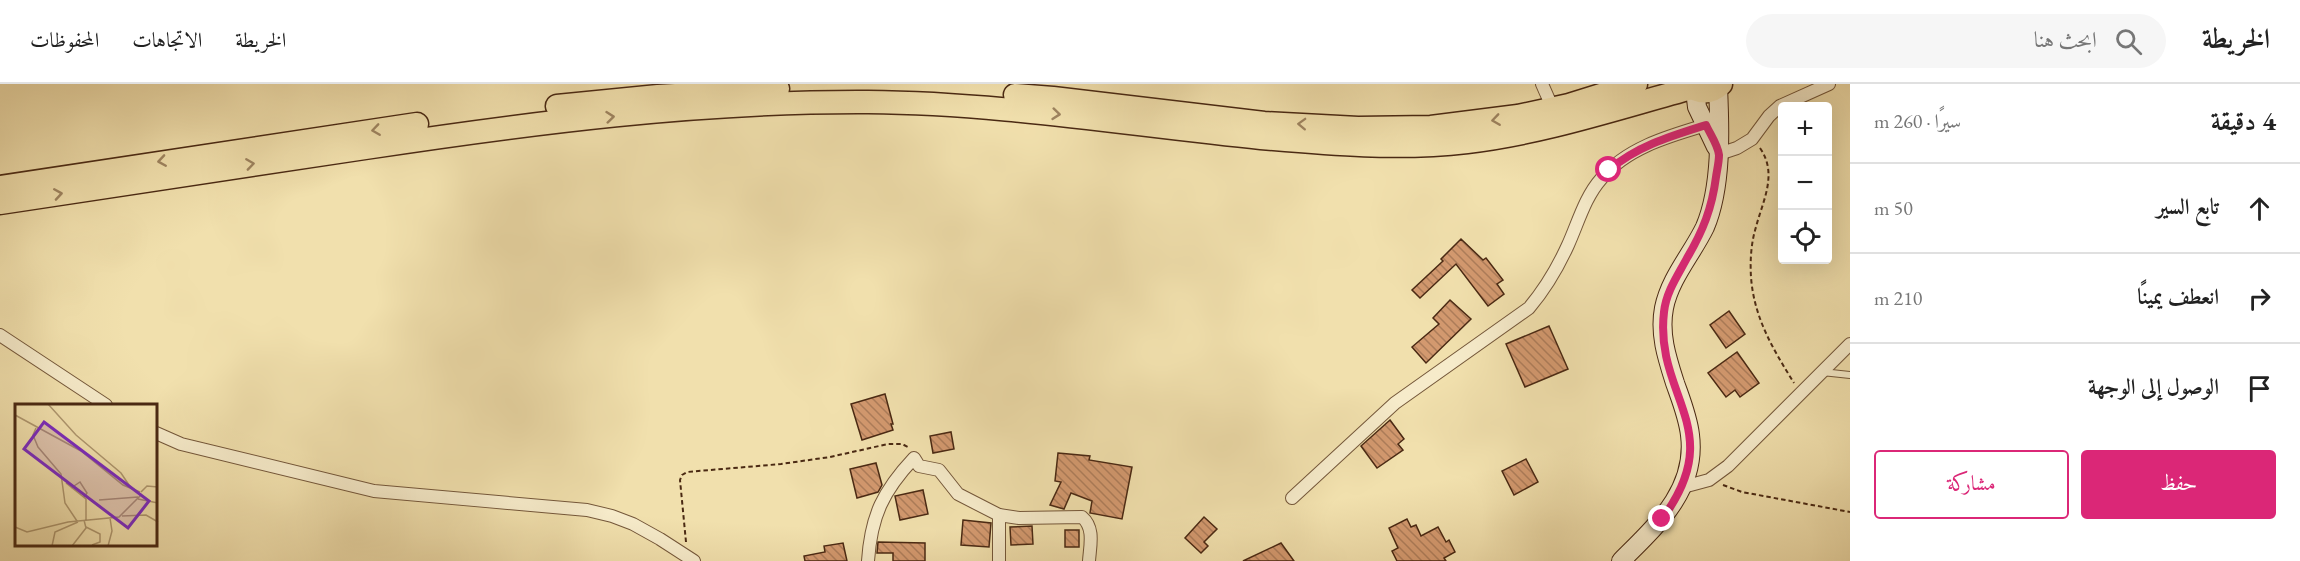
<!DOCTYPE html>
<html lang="ar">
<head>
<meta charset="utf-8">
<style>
  :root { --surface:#fff; --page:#f6f6f6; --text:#222; --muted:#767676; --line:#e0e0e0; --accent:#db2777 }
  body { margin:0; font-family:"EB Garamond",Amiri,serif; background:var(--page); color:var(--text); direction:rtl }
  .controls { position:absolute; right:18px; top:18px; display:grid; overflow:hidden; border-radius:6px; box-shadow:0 6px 24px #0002 }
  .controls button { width:54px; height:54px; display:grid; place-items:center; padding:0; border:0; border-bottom:2px solid var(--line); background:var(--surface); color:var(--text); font:30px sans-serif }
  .stop { position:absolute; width:18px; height:18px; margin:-14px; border:4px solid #db2777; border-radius:50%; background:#fff }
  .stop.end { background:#db2777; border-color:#fff; box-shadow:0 2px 6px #0008 }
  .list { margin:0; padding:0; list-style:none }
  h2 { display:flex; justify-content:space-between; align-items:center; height:78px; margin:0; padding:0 24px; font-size:26px }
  h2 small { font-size:20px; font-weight:400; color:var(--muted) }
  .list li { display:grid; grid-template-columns:39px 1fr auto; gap:18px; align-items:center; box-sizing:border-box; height:90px; padding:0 24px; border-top:2px solid var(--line) }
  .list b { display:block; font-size:22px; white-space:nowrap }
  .list em { font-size:20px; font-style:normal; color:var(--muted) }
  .actions { display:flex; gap:12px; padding:18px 24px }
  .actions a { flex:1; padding:14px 0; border:2px solid var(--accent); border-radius:6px; text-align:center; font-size:21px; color:var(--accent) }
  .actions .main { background:var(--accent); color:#fff }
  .icon { flex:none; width:33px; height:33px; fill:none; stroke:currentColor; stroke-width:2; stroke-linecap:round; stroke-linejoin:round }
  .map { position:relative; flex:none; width:1850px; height:477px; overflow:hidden; direction:ltr }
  header { display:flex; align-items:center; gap:36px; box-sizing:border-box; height:84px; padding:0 30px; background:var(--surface); border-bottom:2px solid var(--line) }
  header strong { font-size:28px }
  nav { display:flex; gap:33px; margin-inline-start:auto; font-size:21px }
  .search { width:420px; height:54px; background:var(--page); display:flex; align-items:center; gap:15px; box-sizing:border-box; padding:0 21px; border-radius:33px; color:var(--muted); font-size:22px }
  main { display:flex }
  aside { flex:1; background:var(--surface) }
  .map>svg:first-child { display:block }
  .building { fill:url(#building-back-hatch); stroke:#4a2913; stroke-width:1.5 }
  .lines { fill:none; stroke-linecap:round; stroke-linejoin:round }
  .lane-casing { stroke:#74573a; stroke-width:8 }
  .street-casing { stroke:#74573a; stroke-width:14 }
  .secondary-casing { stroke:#4a2913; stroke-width:20 }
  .highway-casing { stroke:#4a2913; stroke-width:25 }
  .path { stroke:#4a2913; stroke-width:2; stroke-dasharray:4.5 3; stroke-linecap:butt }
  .lane { stroke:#f6ebca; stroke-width:6 }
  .street { stroke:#f6ebca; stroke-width:12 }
  .secondary { stroke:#f6ebca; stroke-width:18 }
  .highway { stroke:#f1e0ad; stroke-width:22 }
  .oneway { stroke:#9e8460 }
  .route { stroke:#db2777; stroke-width:8 }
  .inset-road { fill:none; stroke:#ae976f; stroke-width:1.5 }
  .view { fill:#7b2cbf; fill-opacity:0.15; stroke:#7b2cbf; stroke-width:3 }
  .inset-edge { fill:none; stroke:#4a2913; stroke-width:3 }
</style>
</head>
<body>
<header>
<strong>الخريطة</strong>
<div class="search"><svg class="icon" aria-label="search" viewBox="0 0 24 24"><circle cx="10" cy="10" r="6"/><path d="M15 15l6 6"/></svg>ابحث هنا</div>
<nav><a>الخريطة</a><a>الاتجاهات</a><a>المحفوظات</a></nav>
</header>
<main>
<aside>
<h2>4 دقيقة<small>سيرًا · 260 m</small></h2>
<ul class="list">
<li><svg class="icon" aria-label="ahead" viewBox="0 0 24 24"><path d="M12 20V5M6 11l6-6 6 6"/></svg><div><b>تابع السير</b></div><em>50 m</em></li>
<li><svg class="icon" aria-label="right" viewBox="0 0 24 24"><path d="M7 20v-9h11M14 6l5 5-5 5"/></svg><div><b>انعطف يمينًا</b></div><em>210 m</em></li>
<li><svg class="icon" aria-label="arrive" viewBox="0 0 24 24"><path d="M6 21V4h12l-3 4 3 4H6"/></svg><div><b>الوصول إلى الوجهة</b></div></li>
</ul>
<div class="actions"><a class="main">حفظ</a><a>مشاركة</a></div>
</aside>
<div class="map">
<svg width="1850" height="477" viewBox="0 0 1850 477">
  <defs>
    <pattern id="building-back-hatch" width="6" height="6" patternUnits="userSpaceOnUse" patternTransform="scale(1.5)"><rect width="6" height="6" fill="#d3996f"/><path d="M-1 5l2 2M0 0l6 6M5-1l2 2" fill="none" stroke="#ad7d5a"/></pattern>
  </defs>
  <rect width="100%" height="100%" fill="#f1e0ad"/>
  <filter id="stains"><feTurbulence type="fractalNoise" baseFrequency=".00333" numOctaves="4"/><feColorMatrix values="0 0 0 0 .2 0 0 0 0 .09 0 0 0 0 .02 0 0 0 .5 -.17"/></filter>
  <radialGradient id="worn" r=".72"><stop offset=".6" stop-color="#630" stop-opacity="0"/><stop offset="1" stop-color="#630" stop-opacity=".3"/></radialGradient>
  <g class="building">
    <polygon points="1461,155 1483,176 1486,174 1503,196 1497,200 1504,210 1488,222 1456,180 1420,214 1412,206 1443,177 1441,175"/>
    <polygon points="1450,216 1471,235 1426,279 1412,263 1439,240 1433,234"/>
    <polygon points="1729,227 1745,250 1726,264 1710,241"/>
    <polygon points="1549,242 1568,285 1525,303 1506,260"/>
    <polygon points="1737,268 1759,299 1740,313 1735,306 1726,313 1708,289"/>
    <polygon points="885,310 893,340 891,340 893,346 862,356 851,320"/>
    <polygon points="1390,336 1404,355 1398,360 1403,366 1377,384 1361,362"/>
    <polygon points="951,348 954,365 933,369 930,352"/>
    <polygon points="1058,369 1090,372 1089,376 1132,383 1122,435 1090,429 1092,417 1071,409 1064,425 1050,421 1061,398 1055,397"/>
    <polygon points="1526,375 1538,398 1514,411 1502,387"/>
    <polygon points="876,379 882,401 878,408 857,414 850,385"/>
    <polygon points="923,406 928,430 900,436 895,412"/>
    <polygon points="1204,433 1217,445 1204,458 1208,462 1201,469 1185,454"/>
    <polygon points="1407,435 1411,443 1416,441 1421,452 1438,443 1446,458 1449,456 1455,468 1444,474 1446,477 1397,477 1392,467 1398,464 1389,444"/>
    <polygon points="963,436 991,439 989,463 961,461"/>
    <polygon points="1032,442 1033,460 1011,461 1010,443"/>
    <rect x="1065" y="446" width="14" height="17"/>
    <polygon points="878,458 925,459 925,477 893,477 893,469 877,469"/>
    <polygon points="843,459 847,477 805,477 804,472 825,468 824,462"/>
    <polygon points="1281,459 1294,477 1243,477"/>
  </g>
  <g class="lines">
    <g class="lane-casing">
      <polyline id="lane" points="1822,288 1850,291"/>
    </g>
    <g class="street-casing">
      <g id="street">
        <polyline points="1542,0 1553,25"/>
        <polyline points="1719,70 1737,64 1752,55 1769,32 1780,22 1829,0"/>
        <polyline points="0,251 106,321"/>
        <polyline points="156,349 181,360 374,407 587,426 612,432 633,440 660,455 694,477"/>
        <polyline points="1683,403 1709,396 1728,382 1850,260"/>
        <path d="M1292,414L1395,319L1529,224C1545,205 1558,183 1568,161C1578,139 1585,113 1601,95C1626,64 1669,52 1706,41"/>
        <polyline points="999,431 999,477"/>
        <path d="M868,477C871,432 883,407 914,374L919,382L939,386L958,410L999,431L1019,434L1082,433C1095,444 1090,462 1089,477"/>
      </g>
    </g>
    <g class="secondary-casing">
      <g id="secondary">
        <polyline points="1695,6 1697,23 1716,63"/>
        <path d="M1621,477C1656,442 1697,406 1690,351C1688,333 1681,316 1675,299C1667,274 1659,250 1664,224C1670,194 1692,170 1705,143C1722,103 1720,46 1718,3"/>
      </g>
    </g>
    <g class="highway-casing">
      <g id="highway">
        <path d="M1688,0C1698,10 1711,10 1721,0"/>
        <polyline points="1015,11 1053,14 1264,39 1358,44 1431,43 1518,32 1569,21 1636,0"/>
        <polyline points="557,22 658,12 778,5"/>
        <polyline points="0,103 417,40"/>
        <path d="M0,119C121,100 243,82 365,64C531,39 700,17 868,18C1000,19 1130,41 1261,54C1329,60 1399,66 1467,58C1544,49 1618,24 1692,4"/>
      </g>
    </g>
    <g class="path">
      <path d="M1760,64C1778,90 1763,116 1756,143C1751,159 1750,177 1751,193C1754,234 1773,265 1794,299"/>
      <polyline points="1723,401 1742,408 1850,428"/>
      <polyline points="686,458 680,396 682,391 687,388 781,380 830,373 888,360 902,360 908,363"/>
    </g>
    <use href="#lane" class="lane"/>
    <use href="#street" class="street"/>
    <use href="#secondary" class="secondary"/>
    <use href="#highway" class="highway"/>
  </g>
  <defs><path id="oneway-chevron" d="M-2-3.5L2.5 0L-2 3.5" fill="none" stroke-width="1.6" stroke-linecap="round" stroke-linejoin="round" transform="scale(1.5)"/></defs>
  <g class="oneway">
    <use href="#oneway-chevron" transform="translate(1056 30) rotate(6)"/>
    <use href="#oneway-chevron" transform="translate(610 33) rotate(-6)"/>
    <use href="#oneway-chevron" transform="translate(1496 36) rotate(172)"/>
    <use href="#oneway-chevron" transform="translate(1302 40) rotate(-178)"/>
    <use href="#oneway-chevron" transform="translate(376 46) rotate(172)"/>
    <use href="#oneway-chevron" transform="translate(162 77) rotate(171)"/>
    <use href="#oneway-chevron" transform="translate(250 80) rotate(-8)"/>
    <use href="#oneway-chevron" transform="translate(58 110) rotate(-9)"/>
  </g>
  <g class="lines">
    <path class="route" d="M1609,86C1637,62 1671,52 1706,41C1710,50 1718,61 1719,71C1719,78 1717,86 1716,93C1712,124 1703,147 1687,174C1678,191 1666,208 1664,228C1654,313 1729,345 1662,435"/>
  </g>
  <g transform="translate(15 320)">
    <rect width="142" height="142" fill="#f1e0ad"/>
    <path class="inset-road" d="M33,0L61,31L106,69L116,84M0,11L66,47L108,81L125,88M21,24L18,31L23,43L46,70L50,99L62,117M51,79L71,95V116M56,84L65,78L72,89L69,93M126,88L132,82L143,83M123,95L143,99M84,96L123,93M107,112L131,111L143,118M0,123L12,128L53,118L104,113L126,91M71,123L85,130V138L77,141M37,142L40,128L63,118M57,142L71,124L69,116M93,142L97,127L95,114"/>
    <path class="view" d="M29,18L134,97L113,124L9,45Z"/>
    <rect width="142" height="142" class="inset-edge"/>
  </g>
  <rect width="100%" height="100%" filter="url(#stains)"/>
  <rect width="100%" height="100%" fill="url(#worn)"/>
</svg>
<div class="controls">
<button>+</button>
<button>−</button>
<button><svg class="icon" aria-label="locate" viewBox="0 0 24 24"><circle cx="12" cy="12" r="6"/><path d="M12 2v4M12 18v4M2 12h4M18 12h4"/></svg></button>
</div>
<div class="stop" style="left:1609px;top:86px"></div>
<div class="stop end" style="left:1662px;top:435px"></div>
</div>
</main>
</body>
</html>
